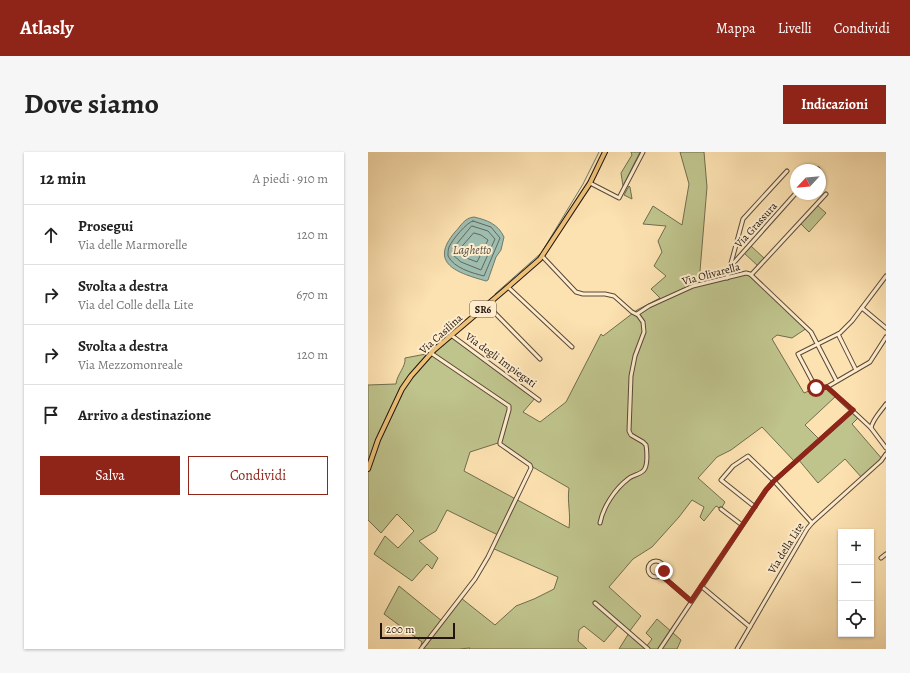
<!DOCTYPE html>
<html lang="it">
<head>
<meta charset="utf-8">
<style>
  :root { --surface:#fff; --page:#f6f6f6; --text:#222; --muted:#767676; --line:#e0e0e0; --accent:#8f2418 }
  body { margin:0; font-family:Alegreya,serif; background:var(--page); color:var(--text) }
  .controls { position:absolute; right:12px; bottom:12px; display:grid; overflow:hidden; border-radius:0px; box-shadow:0 1px 3px #0004 }
  .controls button { width:36px; height:36px; display:grid; place-items:center; padding:0; border:0; border-bottom:1px solid var(--line); background:var(--surface); color:var(--text); font:20px sans-serif }
  .compass { position:absolute; left:422px; top:12px; width:36px; height:36px; border-radius:50%; background:var(--surface); box-shadow:0 1px 3px #0004; rotate:244deg }
  .scale { position:absolute; left:12px; bottom:10px; width:75px; box-sizing:border-box; padding-left:4px; border:2px solid #22150f; border-top:0; font-size:11px; line-height:14px; white-space:nowrap; color:#22150f; -webkit-text-stroke:3px #feeccc; paint-order:stroke }
  .stop { position:absolute; width:12px; height:12px; margin:-9px; border:3px solid #8f2418; border-radius:50%; background:#fff }
  .stop.end { background:#8f2418; border-color:#fff; box-shadow:0 1px 4px #0008 }
  .list { margin:0; padding:0; list-style:none }
  h2 { display:flex; justify-content:space-between; align-items:center; height:52px; margin:0; padding:0 16px; font-size:17px }
  h2 small { font-size:13px; font-weight:400; color:var(--muted) }
  .list li { display:grid; grid-template-columns:26px 1fr auto; gap:12px; align-items:center; box-sizing:border-box; height:60px; padding:0 16px; border-top:1px solid var(--line) }
  .list b { display:block; font-size:15px; white-space:nowrap }
  .list p { margin:0; font-size:13px; white-space:nowrap; color:var(--muted) }
  .list em { font-size:13px; font-style:normal; color:var(--muted) }
  .actions { display:flex; gap:8px; padding:12px 16px }
  .actions a { flex:1; padding:9px 0; border:1px solid var(--accent); border-radius:0px; text-align:center; font-size:14px; color:var(--accent) }
  .actions .main { background:var(--accent); color:#fff }
  .icon { flex:none; width:22px; height:22px; fill:none; stroke:currentColor; stroke-width:2; stroke-linecap:round; stroke-linejoin:round }
  .map { position:relative; flex:none; width:518px; height:497px; overflow:hidden; border-radius:0px }
  header { display:flex; align-items:center; gap:24px; box-sizing:border-box; height:56px; padding:0 20px; background:var(--accent); color:#fff }
  header strong { font-size:19px }
  nav { display:flex; gap:22px; margin-inline-start:auto; font-size:14px }
  .intro { display:flex; align-items:center; justify-content:space-between; box-sizing:border-box; height:96px; padding:0 24px }
  h1 { margin:0; font-size:28px }
  .button { padding:10px 18px; border-radius:0px; background:var(--accent); color:#fff; font-size:14px; font-weight:700 }
  main { display:flex; gap:24px; padding:0 24px }
  aside { flex:1; background:var(--surface); border-radius:0px; box-shadow:0 1px 3px #0004 }
  .map>svg:first-child { display:block }
  .green { fill:#bfc38c; stroke:#706c4e; fill-rule:evenodd }
  .water { fill:#9fbdaf; stroke:#6d7a6f }
  .lines { fill:none; stroke-linecap:round; stroke-linejoin:round }
  .shore { stroke:#60695f; stroke-width:1 }
  .stream { stroke:#6d7a6f; stroke-width:1 }
  .minor-casing { stroke:#594838; stroke-width:5 }
  .major-casing { stroke:#22150f; stroke-width:6 }
  .minor { stroke:#feeccc; stroke-width:3 }
  .major { stroke:#eec178; stroke-width:4 }
  .route { stroke:#8f2418; stroke-width:5 }
  .labels { text-anchor:middle; dominant-baseline:central; stroke-width:4; stroke-linejoin:round; paint-order:stroke }
  .shield { fill:#feeccc; stroke:#645648; stroke-width:1 }
  .shield-label { font-size:10px; font-weight:bold; fill:#22150f }
  .street-label { font-size:11px; fill:#22150f; stroke:#feeccc }
  .water-label { font-size:12px; font-style:italic; fill:#4e5047; stroke:#feeccc }
</style>
</head>
<body>
<header>
<strong>Atlasly</strong>
<nav><a>Mappa</a><a>Livelli</a><a>Condividi</a></nav>
</header>
<div class="intro"><h1>Dove siamo</h1><a class="button">Indicazioni</a></div>
<main>
<aside>
<h2>12 min<small>A piedi · 910 m</small></h2>
<ul class="list">
<li><svg class="icon" aria-label="ahead" viewBox="0 0 24 24"><path d="M12 20V5M6 11l6-6 6 6"/></svg><div><b>Prosegui</b><p>Via delle Marmorelle</p></div><em>120 m</em></li>
<li><svg class="icon" aria-label="right" viewBox="0 0 24 24"><path d="M7 20v-9h11M14 6l5 5-5 5"/></svg><div><b>Svolta a destra</b><p>Via del Colle della Lite</p></div><em>670 m</em></li>
<li><svg class="icon" aria-label="right" viewBox="0 0 24 24"><path d="M7 20v-9h11M14 6l5 5-5 5"/></svg><div><b>Svolta a destra</b><p>Via Mezzomonreale</p></div><em>120 m</em></li>
<li><svg class="icon" aria-label="arrive" viewBox="0 0 24 24"><path d="M6 21V4h12l-3 4 3 4H6"/></svg><div><b>Arrivo a destinazione</b></div></li>
</ul>
<div class="actions"><a class="main">Salva</a><a>Condividi</a></div>
</aside>
<div class="map">
<svg width="518" height="497" viewBox="0 0 518 497">
  <rect width="100%" height="100%" fill="#fde2b1"/>
  <filter id="stains"><feTurbulence type="fractalNoise" baseFrequency=".005" numOctaves="4"/><feColorMatrix values="0 0 0 0 .2 0 0 0 0 .09 0 0 0 0 .02 0 0 0 .5 -.17"/></filter>
  <radialGradient id="worn" r=".72"><stop offset=".6" stop-color="#630" stop-opacity="0"/><stop offset="1" stop-color="#630" stop-opacity=".3"/></radialGradient>
  <g class="green">
    <polygon points="263,0 272,0 255,34 253,21 264,3"/>
    <path d="M312,0H336L339,35L331,131L378,121L383,123L439,176L424,186L409,183L404,187L436,241L448,236L459,235L468,244L437,273L452,288L485,258L491,265L484,272L515,308L494,326L477,307L450,331L430,307L427,310L394,275L363,298L349,305L330,326L357,350L353,357L348,354L336,369L332,365L336,355L324,348L311,365L284,395L265,407L241,435L273,464L261,480L278,495L284,487L278,481L289,467L313,488L309,497H251L261,481L251,472L236,490L216,474L211,478L210,489L219,497H101L102,496L91,497H52L54,490L16,462L31,434L74,469L93,446L127,473L148,454L166,447L186,437L190,425L124,396L130,383L79,358L68,379L51,389L70,406L64,417L59,412L44,429L6,402L17,384L30,396L46,379L29,362L13,381L0,368V233L28,232C29,222 38,215 37,206L63,201L85,185L168,245L155,260L172,270L198,250L233,182L235,184L269,158L292,146L283,137L298,124L286,114L294,100L290,89L298,74L275,72L285,54L314,73L321,32ZM130,291L163,314L201,336C199,350 203,362 201,376L96,319L102,300Z"/>
    <polygon points="261,34 262,35 264,47 256,43"/>
    <polygon points="449,53 458,61 441,80 432,71"/>
    <polygon points="383,94 397,107 390,114 376,101"/>
  </g>
  <path class="water" d="M106,65C119,68 130,72 136,85L133,98L128,105L120,128L118,129C90,121 60,112 87,80C93,74 96,66 106,65Z"/>
  <g class="lines">
    <g class="shore">
      <path d="M105,69L123,75L132,86L116,124C104,121 86,116 80,104C80,101 80,98 81,95C84,88 99,70 105,69Z"/>
      <polygon points="104,74 120,79 127,87 113,118 93,110 85,103 88,93"/>
      <polygon points="106,81 113,83 120,88 109,110 96,105 92,101 92,97"/>
    </g>
    <g class="stream">
      <polyline points="175,98 215,32 231,0"/>
      <polyline points="127,142 172,102"/>
    </g>
    <g class="minor-casing">
      <g id="minor">
        <polyline points="449,18 450,17"/>
        <polyline points="222,31 251,46 275,0"/>
        <path d="M174,104L208,140L215,142H237L246,144L264,160L270,163L275,170L276,180L267,204L263,224L261,279L263,283L275,290L278,293C279,299 280,313 276,318C272,323 264,323 260,327C247,337 235,355 232,371"/>
        <polyline points="362,115 428,41"/>
        <polyline points="383,123 458,42"/>
        <polyline points="518,124 484,169 472,181 430,202 448,236 459,235 502,210 518,185"/>
        <polyline points="359,126 375,67 419,19"/>
        <polyline points="140,135 204,195"/>
        <polyline points="119,153 172,207"/>
        <polyline points="494,156 518,176"/>
        <polyline points="269,162 281,154 325,134 378,121 382,122 443,180 468,228"/>
        <polyline points="470,182 488,218"/>
        <polyline points="83,183 171,248"/>
        <polyline points="459,235 503,276 518,296"/>
        <path d="M503,276C504,268 513,259 518,252"/>
        <polyline points="387,355 353,328 365,314 380,304 406,329 444,371"/>
        <polyline points="353,357 374,373"/>
        <polyline points="513,406 518,402"/>
        <circle cx="288" cy="417" r="8"/>
        <polyline points="293,423 323,449"/>
        <polyline points="333,434 382,475"/>
        <polyline points="227,451 280,497"/>
        <polyline points="53,497 107,427 120,405 163,316 162,313 132,292 132,290 141,258 141,254 63,201"/>
        <polyline points="292,497 398,338 406,329 485,258"/>
        <polyline points="369,497 439,377 444,371 513,309 518,302"/>
      </g>
    </g>
    <g class="major-casing">
      <polyline id="major" points="0,317 10,288 34,237 43,224 66,198 140,135 172,107 222,31 237,0"/>
    </g>
    <use href="#minor" class="minor"/>
    <use href="#major" class="major"/>
  </g>
  <g class="lines">
    <polyline class="route" points="296,419 293,423 323,449 398,338 406,329 485,258 459,235 448,236"/>
  </g>
  <g class="labels">
    <rect class="shield" x="102" y="149" width="26" height="16" rx="3"/>
    <g class="shield-label">
      <text x="115" y="157">SR6</text>
    </g>
    <g class="street-label">
      <text transform="translate(388 73) rotate(-48)">Via Grassura</text>
      <text transform="translate(343 122) rotate(-15)">Via Olivarella</text>
      <text transform="translate(73 182) rotate(-42)">Via Casilina</text>
      <text transform="translate(133 208) rotate(36)">Via degli Impiegati</text>
      <text transform="translate(418 396) rotate(-58)">Via della Lite</text>
    </g>
    <g class="water-label">
      <text x="104" y="98">Laghetto</text>
    </g>
  </g>
  <rect width="100%" height="100%" filter="url(#stains)"/>
  <rect width="100%" height="100%" fill="url(#worn)"/>
</svg>
<div class="controls">
<button>+</button>
<button>−</button>
<button><svg class="icon" aria-label="locate" viewBox="0 0 24 24"><circle cx="12" cy="12" r="6"/><path d="M12 2v4M12 18v4M2 12h4M18 12h4"/></svg></button>
</div>
<svg class="compass" viewBox="-18 -18 36 36"><path d="M0-13l5 13h-10z" fill="#e53935"/><path d="M0 13l5-13h-10z" fill="#767676"/></svg>
<div class="scale">200 m</div>
<div class="stop" style="left:448px;top:236px"></div>
<div class="stop end" style="left:296px;top:419px"></div>
</div>
</main>
</body>
</html>
